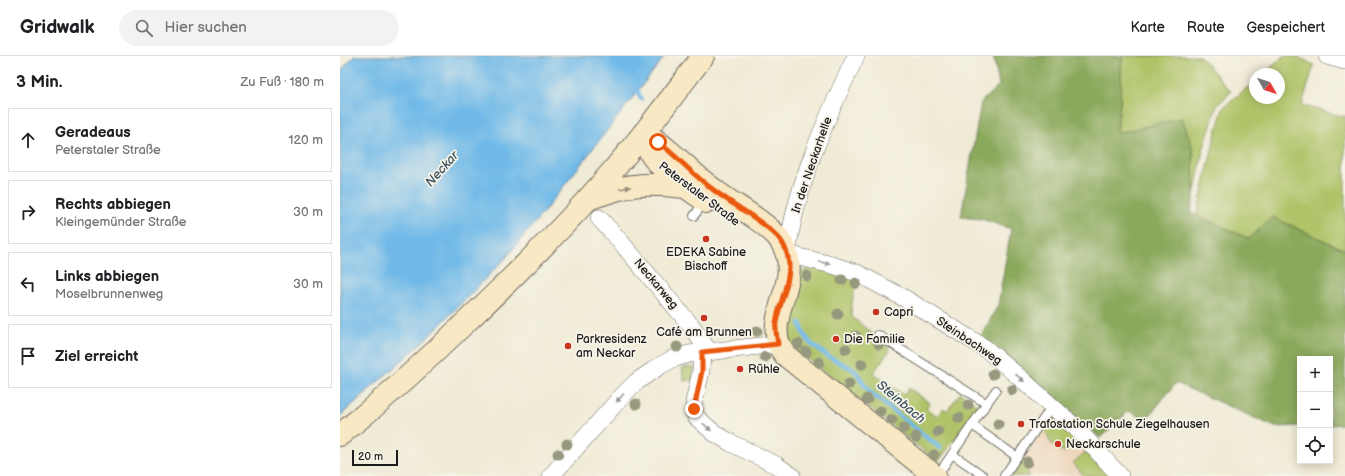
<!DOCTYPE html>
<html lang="de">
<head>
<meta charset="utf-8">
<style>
  :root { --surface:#fff; --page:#f2f2f2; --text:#202124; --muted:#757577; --line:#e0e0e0 }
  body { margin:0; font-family:"Balsamiq Sans",sans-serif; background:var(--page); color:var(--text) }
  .controls { position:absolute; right:12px; bottom:12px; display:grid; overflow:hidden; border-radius:0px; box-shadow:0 2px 10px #0003 }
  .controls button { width:36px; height:36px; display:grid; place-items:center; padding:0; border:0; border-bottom:1px solid var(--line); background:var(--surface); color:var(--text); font:20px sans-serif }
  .compass { position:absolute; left:909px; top:12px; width:36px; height:36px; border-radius:50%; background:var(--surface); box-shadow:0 2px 10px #0003; rotate:129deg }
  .scale { position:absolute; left:12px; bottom:10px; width:46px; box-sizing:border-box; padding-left:4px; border:2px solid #1c1c1c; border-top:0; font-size:11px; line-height:14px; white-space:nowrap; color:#1c1c1c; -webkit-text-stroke:3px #f7f3e8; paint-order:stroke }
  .stop { position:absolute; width:12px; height:12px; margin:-9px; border:3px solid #ea580c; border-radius:50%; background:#fff }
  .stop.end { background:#ea580c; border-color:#fff; box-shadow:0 1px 4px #0008 }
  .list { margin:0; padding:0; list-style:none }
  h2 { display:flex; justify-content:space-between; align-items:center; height:52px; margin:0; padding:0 16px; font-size:17px }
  h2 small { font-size:13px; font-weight:400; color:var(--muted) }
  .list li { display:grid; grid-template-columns:26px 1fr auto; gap:12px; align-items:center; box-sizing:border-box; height:64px; margin:0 8px 8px; padding:0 8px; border:1px solid var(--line); border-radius:0px }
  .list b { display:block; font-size:15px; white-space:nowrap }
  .list p { margin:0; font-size:13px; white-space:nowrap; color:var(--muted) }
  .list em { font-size:13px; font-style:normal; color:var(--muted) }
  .icon { flex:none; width:22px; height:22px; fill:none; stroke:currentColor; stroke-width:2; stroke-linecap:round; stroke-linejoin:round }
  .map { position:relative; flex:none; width:1005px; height:420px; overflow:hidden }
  header { display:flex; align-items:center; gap:24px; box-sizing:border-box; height:56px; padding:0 20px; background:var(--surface); border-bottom:1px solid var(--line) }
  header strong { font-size:19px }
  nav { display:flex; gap:22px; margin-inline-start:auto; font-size:14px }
  .search { width:280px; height:36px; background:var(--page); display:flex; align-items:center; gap:10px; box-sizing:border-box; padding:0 14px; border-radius:22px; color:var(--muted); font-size:15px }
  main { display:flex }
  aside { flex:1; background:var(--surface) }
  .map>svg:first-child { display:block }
  .built { fill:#eed6bb }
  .green { fill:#afc367; stroke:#667042 }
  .forest { fill:#8ba95c; stroke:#54623c }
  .water { fill:#6fb9e8; stroke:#466a82 }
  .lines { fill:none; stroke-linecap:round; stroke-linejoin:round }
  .stream { stroke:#6fb9e8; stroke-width:4.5 }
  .lane-casing { stroke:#66645d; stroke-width:10 }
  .street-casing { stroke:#66645d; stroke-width:18 }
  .secondary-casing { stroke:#66645d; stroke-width:24 }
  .lane { stroke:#fff; stroke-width:8 }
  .street { stroke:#fff; stroke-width:17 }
  .secondary { stroke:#f8e8c3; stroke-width:22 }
  .tree { fill:#97997e }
  .oneway { fill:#958c78 }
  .oneway2 { fill:#999 }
  .route { stroke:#ea580c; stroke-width:5 }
  .poi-dot { fill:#c8321e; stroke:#f7f3e8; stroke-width:1.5 }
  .labels { text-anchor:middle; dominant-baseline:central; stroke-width:3.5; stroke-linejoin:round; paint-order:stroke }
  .street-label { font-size:12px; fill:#1c1c1c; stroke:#f7f3e8 }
  .poi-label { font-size:12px; fill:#1c1c1c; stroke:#f7f3e8; text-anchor:start }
  .water-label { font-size:13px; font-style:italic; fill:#395363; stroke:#f7f3e8 }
</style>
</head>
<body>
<header>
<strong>Gridwalk</strong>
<div class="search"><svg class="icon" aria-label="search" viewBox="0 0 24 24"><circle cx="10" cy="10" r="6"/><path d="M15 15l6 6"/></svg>Hier suchen</div>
<nav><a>Karte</a><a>Route</a><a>Gespeichert</a></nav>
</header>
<main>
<aside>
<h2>3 Min.<small>Zu Fuß · 180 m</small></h2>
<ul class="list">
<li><svg class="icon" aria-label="ahead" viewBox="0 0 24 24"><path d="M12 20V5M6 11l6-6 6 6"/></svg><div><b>Geradeaus</b><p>Peterstaler Straße</p></div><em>120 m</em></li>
<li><svg class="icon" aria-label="right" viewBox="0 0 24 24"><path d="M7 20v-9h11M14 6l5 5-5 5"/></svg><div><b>Rechts abbiegen</b><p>Kleingemünder Straße</p></div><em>30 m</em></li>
<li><svg class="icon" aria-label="left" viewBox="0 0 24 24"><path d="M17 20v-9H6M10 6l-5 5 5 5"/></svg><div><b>Links abbiegen</b><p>Moselbrunnenweg</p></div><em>30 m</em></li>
<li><svg class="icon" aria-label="arrive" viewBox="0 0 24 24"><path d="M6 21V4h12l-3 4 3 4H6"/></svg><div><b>Ziel erreicht</b></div></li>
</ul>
</aside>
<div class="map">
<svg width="1005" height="420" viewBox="0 0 1005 420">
  <rect width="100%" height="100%" fill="#f7f3e8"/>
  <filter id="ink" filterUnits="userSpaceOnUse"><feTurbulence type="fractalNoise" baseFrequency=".025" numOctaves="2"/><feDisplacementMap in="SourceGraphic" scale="8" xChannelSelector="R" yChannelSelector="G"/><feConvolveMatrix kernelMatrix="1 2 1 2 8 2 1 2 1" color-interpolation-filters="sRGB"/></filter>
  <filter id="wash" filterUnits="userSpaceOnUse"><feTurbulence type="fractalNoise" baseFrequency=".012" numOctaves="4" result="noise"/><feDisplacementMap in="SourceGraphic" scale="16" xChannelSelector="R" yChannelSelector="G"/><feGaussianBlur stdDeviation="0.9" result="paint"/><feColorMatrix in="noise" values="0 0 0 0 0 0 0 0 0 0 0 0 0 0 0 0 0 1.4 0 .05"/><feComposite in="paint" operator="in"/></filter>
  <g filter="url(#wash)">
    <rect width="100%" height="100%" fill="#f0ebd5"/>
    <polygon class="built" points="712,360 771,420 671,420"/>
    <g class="green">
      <polygon points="782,0 860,0 891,36 877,49 863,94 854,141 853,92 777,77 780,46"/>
      <polygon points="944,0 956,0 974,9 962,49 1004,61 1005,59 1005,194 932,161 909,183 857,159 877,72 883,52 915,25 915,42 939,42 939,18 923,18"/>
      <path d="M473,211L523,223L514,236L511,254L512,261L544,287L550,294L533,317L564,339L569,332L590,347L586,352L597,360L603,352L607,355L620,337L639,350L598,406L467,302L465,305C435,280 450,253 457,222C462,215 465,212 473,211Z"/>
      <polygon points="354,311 353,324 344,325 342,312"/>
      <path d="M712,360L738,381L727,396C710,392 711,387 704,372Z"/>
      <polygon points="748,394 771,420 744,420 733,407"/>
      <polygon points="680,407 685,410 689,420 671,420"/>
    </g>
    <polygon class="forest" points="653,0 782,0 780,47 777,77 842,62 853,92 854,141 851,156 909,183 932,161 1005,194 1005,368 990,369 990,303 960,303 960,370 935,371 836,327 806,364 789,355 760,382 640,282 658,249 671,173 641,163 621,161 641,46 659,29"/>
    <polygon class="water" points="14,0 325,0 203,157 164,204 88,281 0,360 0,16"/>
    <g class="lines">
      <g class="stream">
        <polyline points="296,32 301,43"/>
        <polyline points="460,267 464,278 471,288 489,301 513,313 517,317 525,330 531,337 600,392"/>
      </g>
    </g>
  </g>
  <g filter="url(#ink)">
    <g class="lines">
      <g class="lane-casing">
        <g id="lane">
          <polyline points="354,160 364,146"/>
          <polyline points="538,279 647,348"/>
          <polyline points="632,369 677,401"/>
          <polyline points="612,398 644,420"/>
          <polyline points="597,420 656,334"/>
          <polyline points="664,420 712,350"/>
        </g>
      </g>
      <g class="street-casing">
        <g id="street">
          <path d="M516,0C486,63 456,128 447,198L492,209L517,217L564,242L645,292L685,326L736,372L780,420"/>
          <polyline points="987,0 1005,5"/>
          <polyline points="259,162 279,184 353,272 369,296"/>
          <polyline points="362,296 361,315 354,346 354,353 356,361 373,376 391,387 436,409 452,420"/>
          <polyline points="211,420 282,340 296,326 318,311 332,303 349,298 438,288"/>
        </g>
      </g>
      <g class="secondary-casing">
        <g id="secondary">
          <path d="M304,77C313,82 321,88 329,95C344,107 357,122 373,133C393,149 419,161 437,180C441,185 445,192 447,199C457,232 421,268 445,299L595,420"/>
          <path d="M304,77C306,84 307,91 311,98C320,113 352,136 367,146"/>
          <path d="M248,143C263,138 278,132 293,130C311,127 329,130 347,131"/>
          <path d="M0,379C43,344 84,307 124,268C166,228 208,187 247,144C289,98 326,49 363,0"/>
        </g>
      </g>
      <use href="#lane" class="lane"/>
      <use href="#street" class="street"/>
      <use href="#secondary" class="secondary"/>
    </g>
    <g class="tree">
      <circle cx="467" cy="220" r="5.5"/>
      <circle cx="502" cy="224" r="5.5"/>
      <circle cx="516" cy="227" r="5.5"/>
      <circle cx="498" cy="258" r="5.5"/>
      <circle cx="417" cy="275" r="5.5"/>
      <circle cx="516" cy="280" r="5.5"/>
      <circle cx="458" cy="288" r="5.5"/>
      <circle cx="539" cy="288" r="5.5"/>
      <circle cx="337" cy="291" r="5.5"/>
      <circle cx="506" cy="293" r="5.5"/>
      <circle cx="466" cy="296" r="5.5"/>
      <circle cx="425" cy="301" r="5.5"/>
      <circle cx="479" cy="306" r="5.5"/>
      <circle cx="522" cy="308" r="5.5"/>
      <circle cx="653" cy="318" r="5.5"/>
      <circle cx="509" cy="328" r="5.5"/>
      <circle cx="672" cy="334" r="5.5"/>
      <circle cx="527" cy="343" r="5.5"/>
      <circle cx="296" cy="348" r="5.5"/>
      <circle cx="628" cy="349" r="5.5"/>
      <circle cx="540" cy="355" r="5.5"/>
      <circle cx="619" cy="362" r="5.5"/>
      <circle cx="552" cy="364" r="5.5"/>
      <circle cx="658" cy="368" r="5.5"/>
      <circle cx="564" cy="372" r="5.5"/>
      <circle cx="598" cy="376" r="5.5"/>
      <circle cx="576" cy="381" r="5.5"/>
      <circle cx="227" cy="388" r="5.5"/>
      <circle cx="218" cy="398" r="5.5"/>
      <circle cx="594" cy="399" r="5.5"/>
      <circle cx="687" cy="406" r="5.5"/>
    </g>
    <defs><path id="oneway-solid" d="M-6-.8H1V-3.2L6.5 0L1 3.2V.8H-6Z"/></defs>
    <use class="oneway" href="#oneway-solid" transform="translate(285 132) rotate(-12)"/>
    <g class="oneway2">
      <use href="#oneway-solid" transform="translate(485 207) rotate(12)"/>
      <use href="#oneway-solid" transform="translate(680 322) rotate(40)"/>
      <use href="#oneway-solid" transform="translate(280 342) rotate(132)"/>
      <use href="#oneway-solid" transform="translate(367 371) rotate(42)"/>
    </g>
  </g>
  <g class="lines" filter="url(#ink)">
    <path class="route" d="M318,86C337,100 352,118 371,132C392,149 418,161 437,180C444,187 448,198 449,208C450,228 439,247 436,267C435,274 437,281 438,288L362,296V315L354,353"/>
  </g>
  <g class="poi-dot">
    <circle cx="366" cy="183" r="4"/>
    <circle cx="536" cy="256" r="4"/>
    <circle cx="364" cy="262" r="4"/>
    <circle cx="496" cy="283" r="4"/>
    <circle cx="228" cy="290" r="4"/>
    <circle cx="400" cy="313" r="4"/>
    <circle cx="681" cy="368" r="4"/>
    <circle cx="718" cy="388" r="4"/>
  </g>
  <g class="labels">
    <g class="street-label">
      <text transform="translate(472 109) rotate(-71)">In der Neckarhelle</text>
      <text transform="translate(359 138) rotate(37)">Peterstaler Straße</text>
      <text transform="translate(316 228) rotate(50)">Neckarweg</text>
      <text transform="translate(629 285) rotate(34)">Steinbachweg</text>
    </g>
    <g class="poi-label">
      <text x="366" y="196" text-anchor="middle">EDEKA Sabine<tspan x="366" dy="14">Bischoff</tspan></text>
      <text x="544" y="256">Capri</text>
      <text x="364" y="276" text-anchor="middle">Café am Brunnen</text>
      <text x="236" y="283">Parkresidenz<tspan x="236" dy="14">am Neckar</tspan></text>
      <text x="504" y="283">Die Familie</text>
      <text x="408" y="313">Rühle</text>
      <text x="689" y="368">Trafostation Schule Ziegelhausen</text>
      <text x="726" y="388">Neckarschule</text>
    </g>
    <g class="water-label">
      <text transform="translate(102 113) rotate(-48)">Neckar</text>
      <text transform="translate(561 346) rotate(40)">Steinbach</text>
    </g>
  </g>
</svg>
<div class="controls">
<button>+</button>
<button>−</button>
<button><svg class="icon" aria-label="locate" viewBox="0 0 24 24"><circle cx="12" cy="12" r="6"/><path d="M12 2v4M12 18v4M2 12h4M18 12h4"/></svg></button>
</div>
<svg class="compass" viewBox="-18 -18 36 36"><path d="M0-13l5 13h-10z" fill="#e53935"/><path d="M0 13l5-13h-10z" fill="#757577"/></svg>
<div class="scale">20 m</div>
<div class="stop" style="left:318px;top:86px"></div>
<div class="stop end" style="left:354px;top:353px"></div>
</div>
</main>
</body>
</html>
